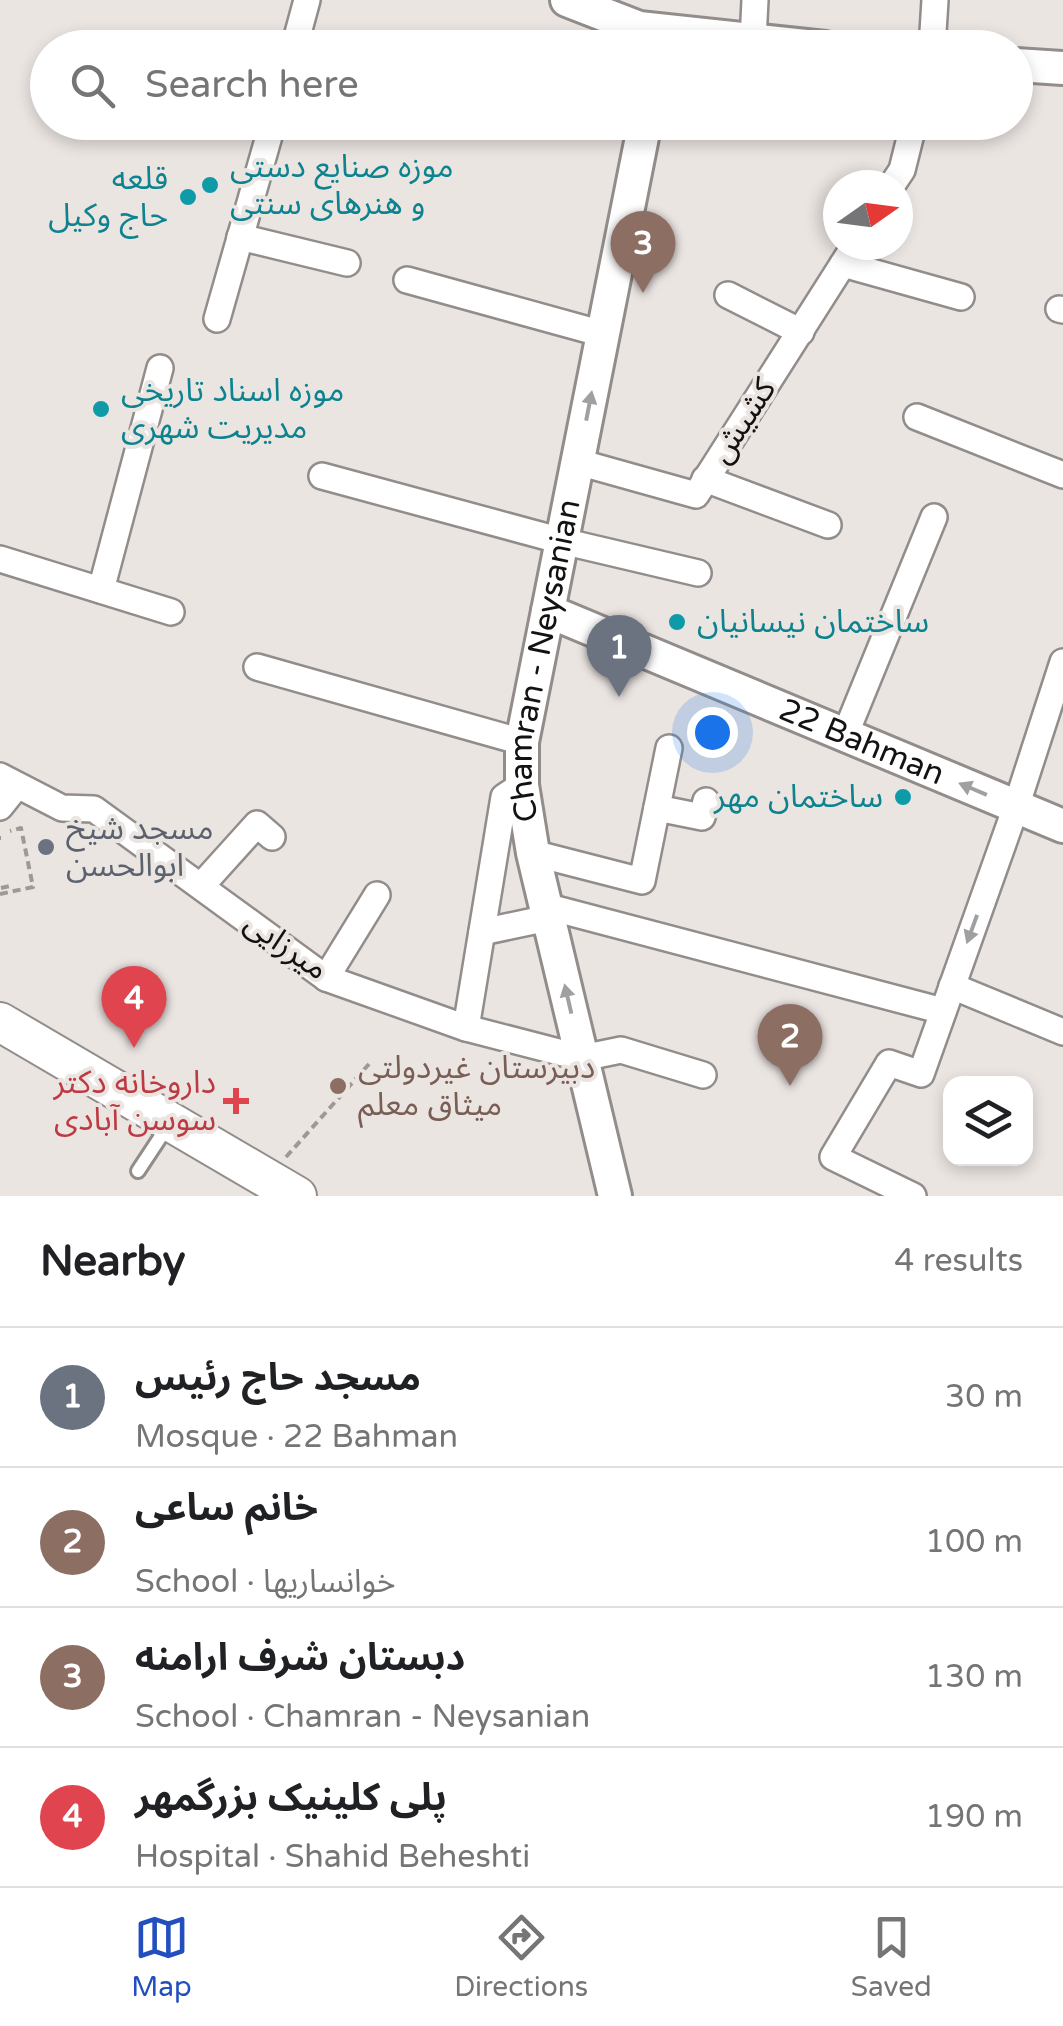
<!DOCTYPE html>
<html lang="en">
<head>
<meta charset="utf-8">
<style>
  :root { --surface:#fff; --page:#f2f2f2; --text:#202124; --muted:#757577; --line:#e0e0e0; --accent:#224fbd }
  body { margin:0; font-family:"Varela Round","Noto Sans Arabic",sans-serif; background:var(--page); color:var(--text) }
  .controls { position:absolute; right:30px; bottom:30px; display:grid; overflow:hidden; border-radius:20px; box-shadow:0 5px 15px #0003 }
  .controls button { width:90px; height:90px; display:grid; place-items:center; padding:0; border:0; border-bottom:2px solid var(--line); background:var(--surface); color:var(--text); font:50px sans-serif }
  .compass { position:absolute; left:823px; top:170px; width:90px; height:90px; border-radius:50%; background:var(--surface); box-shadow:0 5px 15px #0003; rotate:76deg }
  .you { position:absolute; left:712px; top:732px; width:35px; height:35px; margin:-25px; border:8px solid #fff; border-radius:50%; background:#1a73e8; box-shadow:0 0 0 15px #1a73e833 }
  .badge { display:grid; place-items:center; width:65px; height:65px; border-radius:50%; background:var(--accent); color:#fff; font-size:32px; font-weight:700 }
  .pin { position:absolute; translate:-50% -82px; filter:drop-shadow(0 2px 5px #0008) }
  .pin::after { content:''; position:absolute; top:52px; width:35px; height:30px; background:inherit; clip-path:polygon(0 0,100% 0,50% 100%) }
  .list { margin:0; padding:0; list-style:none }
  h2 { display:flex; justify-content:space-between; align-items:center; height:130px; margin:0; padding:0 40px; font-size:42px }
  h2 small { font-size:32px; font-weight:400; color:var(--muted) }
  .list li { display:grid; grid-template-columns:65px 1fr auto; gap:30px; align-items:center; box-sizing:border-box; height:140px; padding:0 40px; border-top:2px solid var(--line) }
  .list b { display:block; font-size:38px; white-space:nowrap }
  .list p { margin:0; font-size:32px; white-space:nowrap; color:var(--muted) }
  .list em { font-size:32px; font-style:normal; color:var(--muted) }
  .icon { flex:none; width:55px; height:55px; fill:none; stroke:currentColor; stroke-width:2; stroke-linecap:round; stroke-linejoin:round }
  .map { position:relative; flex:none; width:1063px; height:1196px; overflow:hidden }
  .search { position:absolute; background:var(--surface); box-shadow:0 5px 15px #0003; left:30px; right:30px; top:30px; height:110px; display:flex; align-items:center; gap:25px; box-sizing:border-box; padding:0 35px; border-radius:55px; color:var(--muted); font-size:38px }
  .sheet { height:690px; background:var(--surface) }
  nav { display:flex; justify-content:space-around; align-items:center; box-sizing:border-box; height:140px; border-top:2px solid var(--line); background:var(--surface); font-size:28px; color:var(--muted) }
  nav a { display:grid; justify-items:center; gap:5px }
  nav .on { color:var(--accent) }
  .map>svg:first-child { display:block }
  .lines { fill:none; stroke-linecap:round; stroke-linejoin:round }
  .service-casing { stroke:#928c8a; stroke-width:18 }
  .minor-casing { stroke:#928c8a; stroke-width:30 }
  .tertiary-casing { stroke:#928c8a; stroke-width:38 }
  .secondary-casing { stroke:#928c8a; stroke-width:42 }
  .path { stroke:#9e9997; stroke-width:4; stroke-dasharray:8 5; stroke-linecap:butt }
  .service { stroke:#fff; stroke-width:12 }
  .minor { stroke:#fff; stroke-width:25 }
  .tertiary { stroke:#fff; stroke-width:32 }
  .secondary { stroke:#fff; stroke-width:38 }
  .oneway { fill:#a1a0a0 }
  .culture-dot { fill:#0f9aa8; stroke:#ebe5e2; stroke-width:4 }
  .worship-dot { fill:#6b7280; stroke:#ebe5e2; stroke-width:4 }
  .education-dot { fill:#8d6e63; stroke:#ebe5e2; stroke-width:4 }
  .health-dot { fill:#e0444e; stroke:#ebe5e2; stroke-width:4 }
  .labels { text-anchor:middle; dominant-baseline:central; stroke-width:8; stroke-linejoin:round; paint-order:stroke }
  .culture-label { font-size:32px; fill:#0d838f; stroke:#ebe5e2; text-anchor:start }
  .street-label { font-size:32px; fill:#141211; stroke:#ebe5e2 }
  .worship-label { font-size:32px; fill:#5b616d; stroke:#ebe5e2; text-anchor:start }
  .education-label { font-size:32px; fill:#785e54; stroke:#ebe5e2; text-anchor:start }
  .health-label { font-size:32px; fill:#be3a42; stroke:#ebe5e2; text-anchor:end }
</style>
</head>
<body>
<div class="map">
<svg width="1063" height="1196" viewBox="0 0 1063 1196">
  <rect width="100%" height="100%" fill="#ebe5e2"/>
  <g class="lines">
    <g class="service-casing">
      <polyline id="service" points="138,1171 169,1124"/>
    </g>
    <g class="minor-casing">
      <g id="minor">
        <polyline points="753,40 755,0"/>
        <polyline points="294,48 307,0"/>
        <polyline points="932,48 935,0"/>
        <polyline points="892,185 902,170 914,122"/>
        <polyline points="240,237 347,263"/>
        <polyline points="843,264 961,297"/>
        <polyline points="407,280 603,334"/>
        <polyline points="728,295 801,332"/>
        <polyline points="1059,309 1063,310"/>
        <polyline points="217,319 273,122"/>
        <polyline points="917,417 1063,475"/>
        <polyline points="578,462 696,495 855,245"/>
        <polyline points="322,476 562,541 698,573"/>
        <polyline points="705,479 828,525"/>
        <polyline points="0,559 171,612"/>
        <polyline points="101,590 160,368"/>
        <polyline points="257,667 522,742"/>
        <polyline points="845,735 934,517"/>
        <polyline points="0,776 62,808 94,809 326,978 466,1028 582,1058 621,1050 703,1075"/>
        <polyline points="0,807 16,787"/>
        <polyline points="657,808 702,817 706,801"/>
        <polyline points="533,853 642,881 669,748"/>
        <polyline points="201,886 257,824 272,837"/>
        <polyline points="545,906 943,1011"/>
        <polyline points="482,932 548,918"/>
        <polyline points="326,978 377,895"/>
        <polyline points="952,986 1063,1032"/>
        <polyline points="466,1028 504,797 522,785"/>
        <polyline points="913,1196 833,1157 889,1063 921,1074 1016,807 1063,662"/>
      </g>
    </g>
    <g class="tertiary-casing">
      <g id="tertiary">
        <polyline points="567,0 639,28 825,48"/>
        <polyline points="1016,65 1063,68"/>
        <path id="s1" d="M548,611L1063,826"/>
        <path id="s2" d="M615,1196L533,853L522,785V742L645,122"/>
      </g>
    </g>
    <g class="secondary-casing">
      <polyline id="secondary" points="0,1022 297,1196"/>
    </g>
    <g class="path">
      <polyline points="0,838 1,838"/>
      <polyline points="1,888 10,886"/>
      <polyline points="0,894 33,887 21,828 10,831"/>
      <polyline points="286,1157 369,1064"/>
    </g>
    <use href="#service" class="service"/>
    <use href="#minor" class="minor"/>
    <use href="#tertiary" class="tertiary"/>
    <use href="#secondary" class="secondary"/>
  </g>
  <defs><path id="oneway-solid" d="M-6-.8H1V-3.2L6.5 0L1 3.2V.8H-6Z" transform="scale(2.5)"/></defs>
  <g class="oneway">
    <use href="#oneway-solid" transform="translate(589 406) rotate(-79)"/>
    <use href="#oneway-solid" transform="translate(973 789) rotate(-157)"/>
    <use href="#oneway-solid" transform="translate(972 929) rotate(110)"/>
    <use href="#oneway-solid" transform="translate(568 999) rotate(-103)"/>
  </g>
  <g class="culture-dot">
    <circle cx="210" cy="185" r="10"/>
    <circle cx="188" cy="197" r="10"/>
    <circle cx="101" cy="409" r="10"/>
    <circle cx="677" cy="622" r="10"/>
    <circle cx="903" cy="797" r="10"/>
  </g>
  <circle class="worship-dot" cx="46" cy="847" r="10"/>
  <circle class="education-dot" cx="338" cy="1086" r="10"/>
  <path class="health-dot" d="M231 1086h10v10h10v10h-10v10h-10v-10h-10v-10h10z"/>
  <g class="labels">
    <g class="culture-label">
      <text x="230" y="167">موزه صنایع دستی<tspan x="230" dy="37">و هنرهای سنتی</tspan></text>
      <text x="168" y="179" text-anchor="end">قلعه<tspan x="168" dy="37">حاج وکیل</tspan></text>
      <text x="121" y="391">موزه اسناد تاریخی<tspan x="121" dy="37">مدیریت شهری</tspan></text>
      <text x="697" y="622">ساختمان نیسانیان</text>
      <text x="883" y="797" text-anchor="end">ساختمان مهر</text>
    </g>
    <g class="street-label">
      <text transform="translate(743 421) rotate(-57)">کشیش</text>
      <text stroke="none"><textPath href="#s2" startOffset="548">Chamran - Neysanian</textPath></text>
      <text stroke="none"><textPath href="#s1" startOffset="340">22 Bahman</textPath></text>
      <text transform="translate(286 946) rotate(35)">میرزایی</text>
    </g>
    <g class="worship-label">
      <text x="66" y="829">مسجد شیخ<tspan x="66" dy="37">ابوالحسن</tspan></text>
    </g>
    <g class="education-label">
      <text x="358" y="1068">دبیرستان غیردولتی<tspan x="358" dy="37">میثاق معلم</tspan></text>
    </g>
    <g class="health-label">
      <text x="216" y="1083">داروخانه دکتر<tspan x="216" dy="37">سوسن آبادی</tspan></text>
    </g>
  </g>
</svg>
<div class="controls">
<button><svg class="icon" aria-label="layers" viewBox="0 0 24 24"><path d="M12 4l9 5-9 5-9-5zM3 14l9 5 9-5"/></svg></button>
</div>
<svg class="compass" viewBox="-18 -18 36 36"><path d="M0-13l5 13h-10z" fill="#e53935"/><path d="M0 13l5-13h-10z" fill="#757577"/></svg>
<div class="you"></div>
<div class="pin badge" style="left:619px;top:697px;background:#6b7280">1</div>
<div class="pin badge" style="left:790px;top:1086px;background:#8d6e63">2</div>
<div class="pin badge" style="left:643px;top:293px;background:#8d6e63">3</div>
<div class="pin badge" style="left:134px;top:1048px;background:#e0444e">4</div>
<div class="search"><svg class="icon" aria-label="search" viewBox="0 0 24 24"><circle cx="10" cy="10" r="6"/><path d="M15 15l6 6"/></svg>Search here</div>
</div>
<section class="sheet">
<h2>Nearby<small>4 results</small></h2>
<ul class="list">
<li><span class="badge" style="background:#6b7280">1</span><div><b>مسجد حاج رئیس</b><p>Mosque · 22 Bahman</p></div><em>30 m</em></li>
<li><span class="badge" style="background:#8d6e63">2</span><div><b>خانم ساعی</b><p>School · خوانساریها</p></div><em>100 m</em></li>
<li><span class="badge" style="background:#8d6e63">3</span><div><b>دبستان شرف ارامنه</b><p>School · Chamran - Neysanian</p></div><em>130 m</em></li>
<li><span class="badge" style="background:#e0444e">4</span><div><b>پلی کلینیک بزرگمهر</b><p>Hospital · Shahid Beheshti</p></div><em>190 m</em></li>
</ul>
</section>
<nav>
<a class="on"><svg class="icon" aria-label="map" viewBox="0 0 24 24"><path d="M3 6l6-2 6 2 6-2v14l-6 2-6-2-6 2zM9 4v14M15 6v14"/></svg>Map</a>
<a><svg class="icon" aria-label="directions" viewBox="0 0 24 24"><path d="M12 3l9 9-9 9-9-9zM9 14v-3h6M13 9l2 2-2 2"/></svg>Directions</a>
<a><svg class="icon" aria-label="saved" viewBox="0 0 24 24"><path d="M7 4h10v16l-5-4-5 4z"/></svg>Saved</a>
</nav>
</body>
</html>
